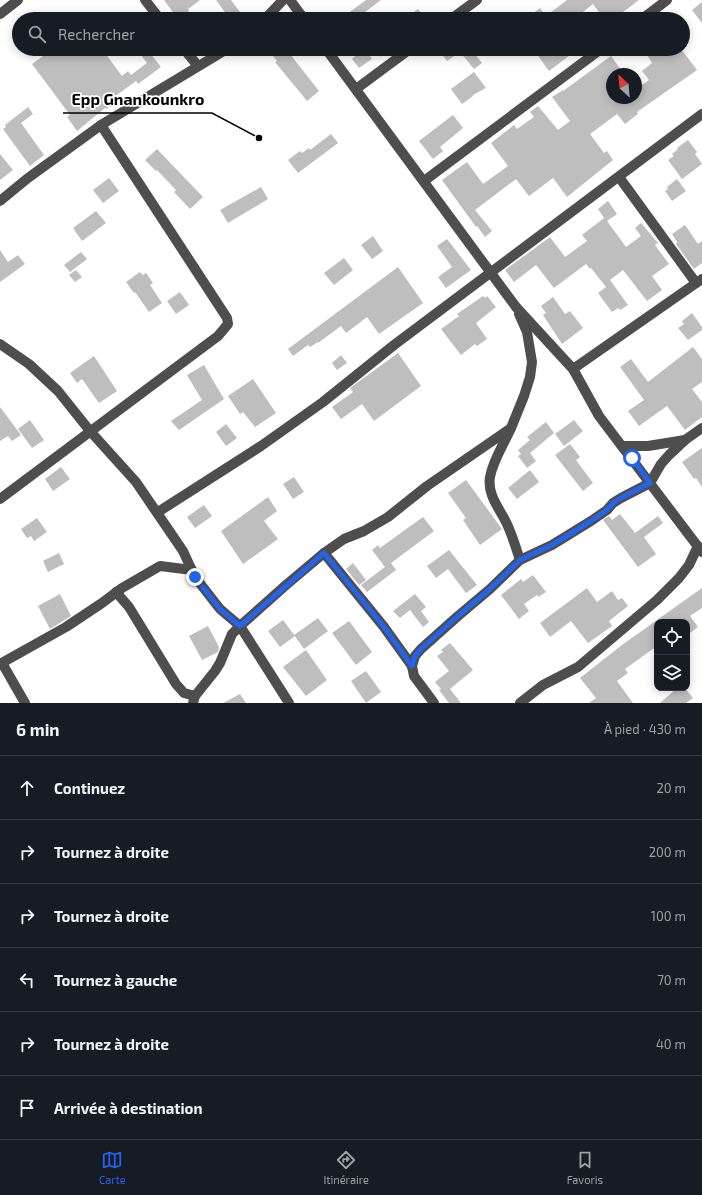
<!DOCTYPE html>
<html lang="fr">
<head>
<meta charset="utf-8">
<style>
  :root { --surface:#171b24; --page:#242831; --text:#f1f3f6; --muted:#9ea1a6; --line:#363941; --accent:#2563eb }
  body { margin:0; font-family:"Exo 2",sans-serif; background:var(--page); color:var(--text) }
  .controls { position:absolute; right:12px; bottom:12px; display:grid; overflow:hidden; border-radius:8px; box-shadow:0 2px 10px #0003 }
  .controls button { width:36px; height:36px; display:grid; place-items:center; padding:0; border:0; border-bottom:1px solid var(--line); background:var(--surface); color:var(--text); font:20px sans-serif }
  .compass { position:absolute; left:606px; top:68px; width:36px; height:36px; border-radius:50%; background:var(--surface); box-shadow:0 2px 10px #0003; rotate:334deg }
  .stop { position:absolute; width:12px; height:12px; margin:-9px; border:3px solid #2563eb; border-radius:50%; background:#fff }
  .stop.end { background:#2563eb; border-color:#fff; box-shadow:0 1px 4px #0008 }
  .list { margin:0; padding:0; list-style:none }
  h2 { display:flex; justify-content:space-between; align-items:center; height:52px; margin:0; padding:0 16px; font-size:17px }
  h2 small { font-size:13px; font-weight:400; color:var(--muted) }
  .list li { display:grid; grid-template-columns:26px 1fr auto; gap:12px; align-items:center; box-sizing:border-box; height:64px; padding:0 16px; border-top:1px solid var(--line) }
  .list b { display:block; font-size:15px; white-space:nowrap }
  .list em { font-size:13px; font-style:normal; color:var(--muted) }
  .icon { flex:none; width:22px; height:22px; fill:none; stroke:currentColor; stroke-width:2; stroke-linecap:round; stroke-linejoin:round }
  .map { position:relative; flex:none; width:702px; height:703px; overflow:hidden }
  .search { position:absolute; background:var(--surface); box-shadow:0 2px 10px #0003; left:12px; right:12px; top:12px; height:44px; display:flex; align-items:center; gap:10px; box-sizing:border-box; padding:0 14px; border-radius:22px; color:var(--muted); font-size:15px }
  .sheet { height:436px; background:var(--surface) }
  nav { display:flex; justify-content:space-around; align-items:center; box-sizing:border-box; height:56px; border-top:1px solid var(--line); background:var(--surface); font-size:11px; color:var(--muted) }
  nav a { display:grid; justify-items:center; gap:2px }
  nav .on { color:var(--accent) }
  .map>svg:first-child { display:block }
  .building { fill:#bebebe }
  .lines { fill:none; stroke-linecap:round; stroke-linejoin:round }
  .minor { stroke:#4e4e4e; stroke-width:10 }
  .route { stroke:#2563eb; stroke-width:5 }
  .leader { fill:none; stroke:#000; stroke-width:1.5 }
  .callout-dot { fill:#000; stroke:#fff; stroke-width:1.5 }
  .callout-label { font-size:16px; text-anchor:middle; font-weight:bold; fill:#000; stroke:#fff; stroke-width:3.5; stroke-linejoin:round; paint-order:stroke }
</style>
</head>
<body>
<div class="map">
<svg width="702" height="703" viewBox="0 0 702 703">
  <rect width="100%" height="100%" fill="#fff"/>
  <g class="building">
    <polygon points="164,0 200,0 188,9 189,11 178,19"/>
    <polygon points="216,0 231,0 240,12 230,19"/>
    <polygon points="366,0 381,0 356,19 340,19"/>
    <polygon points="567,0 639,0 619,15 621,19 604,19 593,4 574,19 526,19 540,8 546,16"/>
    <polygon points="702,2 702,23 692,10"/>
    <polygon points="418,9 426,19 404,19"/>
    <polygon points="53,49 102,49 122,76 128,71 131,75 147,63 136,49 147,49 161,67 138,84 136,81 110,100 113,104 106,109 105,108 77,131 67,117 70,115 32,64"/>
    <polygon points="267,49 286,49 319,91 307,101 275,62 277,61"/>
    <polygon points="360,49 365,49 372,59 359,68 352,59 355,56 353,54"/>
    <polygon points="438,49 481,49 475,54 482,63 474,69 460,52 447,61"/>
    <polygon points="533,49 578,49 549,71"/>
    <polygon points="655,49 681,49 697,70 637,112 638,114 625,124 617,114 590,134 604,153 607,151 613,160 567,197 553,178 529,196 516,179 475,210 492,231 485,237 477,226 476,227 442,180 467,162 483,184 508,166 491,143 514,125 517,129 534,117 530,112 538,106 558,130 570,121 552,97 563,90 563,91 611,56 624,74 612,74 612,98 636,98 636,89 649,80 642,71 652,63 647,55"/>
    <polygon points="474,72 486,88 473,95 473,96 462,104 451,89"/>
    <polygon points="28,107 33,114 21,123 44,155 30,166 3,129 6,127 5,125"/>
    <polygon points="453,115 463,128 440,147 443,151 433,159 419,141"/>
    <polygon points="331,134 338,143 298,173 288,160 300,151 302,153 309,148 310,150"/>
    <polygon points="688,140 697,152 695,154 702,164 682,179 668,160 674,156 672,154 678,149 677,148"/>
    <polygon points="157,149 203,197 190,209 174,192 176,190 157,170 156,171 145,160"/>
    <polygon points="0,154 13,170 0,180"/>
    <polygon points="109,178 119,191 103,203 93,190"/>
    <polygon points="677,179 686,191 672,201 665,191 668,189 667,187"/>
    <polygon points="261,187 268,199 228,223 220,210"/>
    <polygon points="608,201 617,214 607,221 626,247 641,236 635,228 641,223 658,243 655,245 669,264 652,276 662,290 647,301 623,270 610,280 628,305 620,310 618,308 612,312 598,293 606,287 591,268 590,269 586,264 554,288 536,265 514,282 505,270 550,237 565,257 587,241 582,235 604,218 598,209"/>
    <polygon points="96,211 106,223 82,241 73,228"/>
    <polygon points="685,225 698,244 702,241 702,263 694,269 676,244 677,242 672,234"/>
    <polygon points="373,236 383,251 372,259 361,245"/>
    <polygon points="447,239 471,270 446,288 438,277 452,267 437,246"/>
    <polygon points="0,250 8,262 18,255 25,264 0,282"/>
    <polygon points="81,252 87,259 70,272 64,265"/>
    <polygon points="344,258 353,270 334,285 324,273"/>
    <polygon points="398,267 423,303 379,334 367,317 346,333 341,326 318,343 318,342 310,347 308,345 293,356 288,349"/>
    <polygon points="76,270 82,277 75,282 69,275"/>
    <polygon points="140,272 143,275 146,273 153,283 150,285 162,303 149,312 135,292 134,293 126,282"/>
    <polygon points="180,292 189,305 176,314 167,301"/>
    <polygon points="483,296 485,298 487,296 496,307 476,323 487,339 477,346 475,344 461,355 441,329 459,316 457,314"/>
    <polygon points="553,297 565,314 570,311 583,328 562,344 543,315 546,313 541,306"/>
    <polygon points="692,313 702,327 702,330 688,340 678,328 684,324 682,321"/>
    <polygon points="693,347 702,359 702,382 692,389 702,402 702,417 685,430 667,406 639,426 628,411 644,400 620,367 631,359 648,382"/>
    <polygon points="398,353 421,386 374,421 362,404 341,419 332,407 353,392 350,388"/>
    <polygon points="341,355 347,363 337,370 332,363"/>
    <polygon points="94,356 117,391 99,403 82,379 77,383 70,373"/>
    <polygon points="204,365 224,399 179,430 171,421 202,400 187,375"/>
    <polygon points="253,379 276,413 255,427 243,412 240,414 228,396"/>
    <polygon points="0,407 21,435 12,441 8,436 0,441"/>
    <polygon points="30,420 44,440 32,448 18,429"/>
    <polygon points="574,420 583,431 564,446 555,434"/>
    <polygon points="546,422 554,433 530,453 536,461 527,468 518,456 521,454 518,450 530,440 527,437"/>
    <polygon points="226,424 237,438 226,446 216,432"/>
    <polygon points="570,444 580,457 576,460 593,483 583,491 555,455"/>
    <polygon points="702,448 702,487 696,478 694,479 682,462"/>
    <polygon points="61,467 70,479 53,491 45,479"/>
    <polygon points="530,470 539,482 517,499 508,488"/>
    <polygon points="294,477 304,492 293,499 283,484"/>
    <polygon points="466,480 502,529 480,545 463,520 466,518 448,493"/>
    <polygon points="268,497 277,511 264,521 278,539 243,564 221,531"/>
    <polygon points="204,505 212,516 195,528 187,517"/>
    <polygon points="620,514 635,533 658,516 663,523 644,537 656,554 638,567 603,520 609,516 612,520"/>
    <polygon points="423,517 434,531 391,563 396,570 367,592 361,585 385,567 372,550 378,545 380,548"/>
    <polygon points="37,518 47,532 34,541 31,536 27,538 21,529"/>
    <polygon points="449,550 477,585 466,593 448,569 436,578 427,566"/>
    <polygon points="59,553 64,564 48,572 43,561"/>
    <polygon points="353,563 366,580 359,585 346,569"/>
    <polygon points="533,575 546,592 538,597 537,595 524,604 529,611 519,619 501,595 521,579 523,582"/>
    <polygon points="587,588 597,602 612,591 618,600 622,598 628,606 609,621 612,626 588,643 571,621 550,637 540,623"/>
    <polygon points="702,588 702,608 690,616 698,627 687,635 687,622 657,622 657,646 625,669 628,673 617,681 633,703 589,703 596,698 580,678 622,645"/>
    <polygon points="60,594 71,616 50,629 38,606"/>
    <polygon points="415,594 426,607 421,611 429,622 423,627 410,610 400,618 393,611"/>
    <polygon points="318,618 328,631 304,649 294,635"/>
    <polygon points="283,620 295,636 280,647 268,631"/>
    <polygon points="349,621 372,652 356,665 332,633"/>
    <polygon points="208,626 219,647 218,652 202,660 189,636"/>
    <polygon points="450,643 473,670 450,689 461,703 449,703 439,690 441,689 435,682 449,671 437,656 443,652 441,650"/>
    <polygon points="306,650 327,680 306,696 283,667"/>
    <polygon points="366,671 381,692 366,703 351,681"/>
    <polygon points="677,688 685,688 693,698 686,703 660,703"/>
    <polygon points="240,694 246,703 223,703"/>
  </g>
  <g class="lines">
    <g class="minor">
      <polyline points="145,0 160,19"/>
      <polyline points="290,0 304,19"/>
      <polyline points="0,14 18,0"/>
      <polyline points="265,19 283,0"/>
      <polyline points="451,19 477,0"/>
      <polyline points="642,19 667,0"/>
      <polyline points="184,49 198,66"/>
      <polyline points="326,49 516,307 573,369 599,416 702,552"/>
      <polyline points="356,89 410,49"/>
      <polyline points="619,177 696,283"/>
      <polyline points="424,181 601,49"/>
      <polyline points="0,201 28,178 101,125 227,49"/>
      <polyline points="0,344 29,364 58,391 90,431 136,482 183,551 195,577 220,609 240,626 289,703"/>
      <polyline points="573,369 702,279"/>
      <path d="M511,428C504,444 493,460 490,477C487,494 499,508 506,522C512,534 516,548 520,560"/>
      <polyline points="622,446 648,446 685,440"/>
      <polyline points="0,499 218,336 228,324 227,318 101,125"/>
      <polyline points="158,512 261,446 323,402 394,345 702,114"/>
      <polyline points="324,553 384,627 412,666"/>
      <polyline points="116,592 129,607 176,684 184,693 195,696"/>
      <polyline points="2,663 25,703"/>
      <polyline points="0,664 66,627 102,603 122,588 160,566 192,570"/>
      <polyline points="193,703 195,696 215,671 220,663 232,634 240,626 286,585 324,553 344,539 364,531 388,517 427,486 511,428 524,396 530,377 532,362 527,332 519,314"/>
      <polyline points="434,703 414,676 412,666 415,656 421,649 458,616 490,589 520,560 552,545 591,521 607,510 613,503 621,498 650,483 661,464 669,455 685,440 702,428"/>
      <polyline points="520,703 543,685 578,667 657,600 679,578 689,565 698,546"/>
    </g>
  </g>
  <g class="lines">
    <polyline class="route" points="195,577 220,609 240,626 324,553 384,627 412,666 415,656 421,649 458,616 490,589 520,560 552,545 591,521 607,510 613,503 621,498 650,483 632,458"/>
  </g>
  <path class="leader" d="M259 138L212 113H63"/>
  <circle class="callout-dot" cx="259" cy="138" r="4"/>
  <g class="callout-label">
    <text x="138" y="105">Epp Gnankounkro</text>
  </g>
</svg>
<div class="controls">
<button><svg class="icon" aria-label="locate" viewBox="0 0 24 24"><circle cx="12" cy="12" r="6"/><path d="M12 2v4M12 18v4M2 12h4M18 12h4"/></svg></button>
<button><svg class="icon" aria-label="layers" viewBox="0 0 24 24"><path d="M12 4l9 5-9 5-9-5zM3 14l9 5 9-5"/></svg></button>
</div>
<svg class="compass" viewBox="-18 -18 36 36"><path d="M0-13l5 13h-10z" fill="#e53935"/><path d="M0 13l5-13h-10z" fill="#9ea1a6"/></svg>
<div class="stop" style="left:632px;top:458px"></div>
<div class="stop end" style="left:195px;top:577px"></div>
<div class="search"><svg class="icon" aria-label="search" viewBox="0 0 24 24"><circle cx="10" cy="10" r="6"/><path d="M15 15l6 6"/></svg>Rechercher</div>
</div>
<section class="sheet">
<h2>6 min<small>À pied · 430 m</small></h2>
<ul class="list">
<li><svg class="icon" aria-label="ahead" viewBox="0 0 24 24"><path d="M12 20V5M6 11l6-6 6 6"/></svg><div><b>Continuez</b></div><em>20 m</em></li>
<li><svg class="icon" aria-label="right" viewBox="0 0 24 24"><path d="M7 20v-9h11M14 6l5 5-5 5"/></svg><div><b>Tournez à droite</b></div><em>200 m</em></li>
<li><svg class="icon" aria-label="right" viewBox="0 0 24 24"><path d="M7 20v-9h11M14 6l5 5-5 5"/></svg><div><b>Tournez à droite</b></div><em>100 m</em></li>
<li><svg class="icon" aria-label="left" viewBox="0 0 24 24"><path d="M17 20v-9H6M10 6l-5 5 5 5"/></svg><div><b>Tournez à gauche</b></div><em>70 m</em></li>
<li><svg class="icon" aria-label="right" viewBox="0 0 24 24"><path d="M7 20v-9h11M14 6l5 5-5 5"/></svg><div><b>Tournez à droite</b></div><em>40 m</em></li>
<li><svg class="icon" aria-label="arrive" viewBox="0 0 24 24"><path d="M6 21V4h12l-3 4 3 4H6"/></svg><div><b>Arrivée à destination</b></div></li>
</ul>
</section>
<nav>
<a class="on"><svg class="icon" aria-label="map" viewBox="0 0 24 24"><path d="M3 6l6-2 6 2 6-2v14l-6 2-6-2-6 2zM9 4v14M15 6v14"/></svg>Carte</a>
<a><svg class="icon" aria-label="directions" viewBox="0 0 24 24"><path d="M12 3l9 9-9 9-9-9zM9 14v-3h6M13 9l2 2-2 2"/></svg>Itinéraire</a>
<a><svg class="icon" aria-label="saved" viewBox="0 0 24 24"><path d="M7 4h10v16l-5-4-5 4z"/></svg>Favoris</a>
</nav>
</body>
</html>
